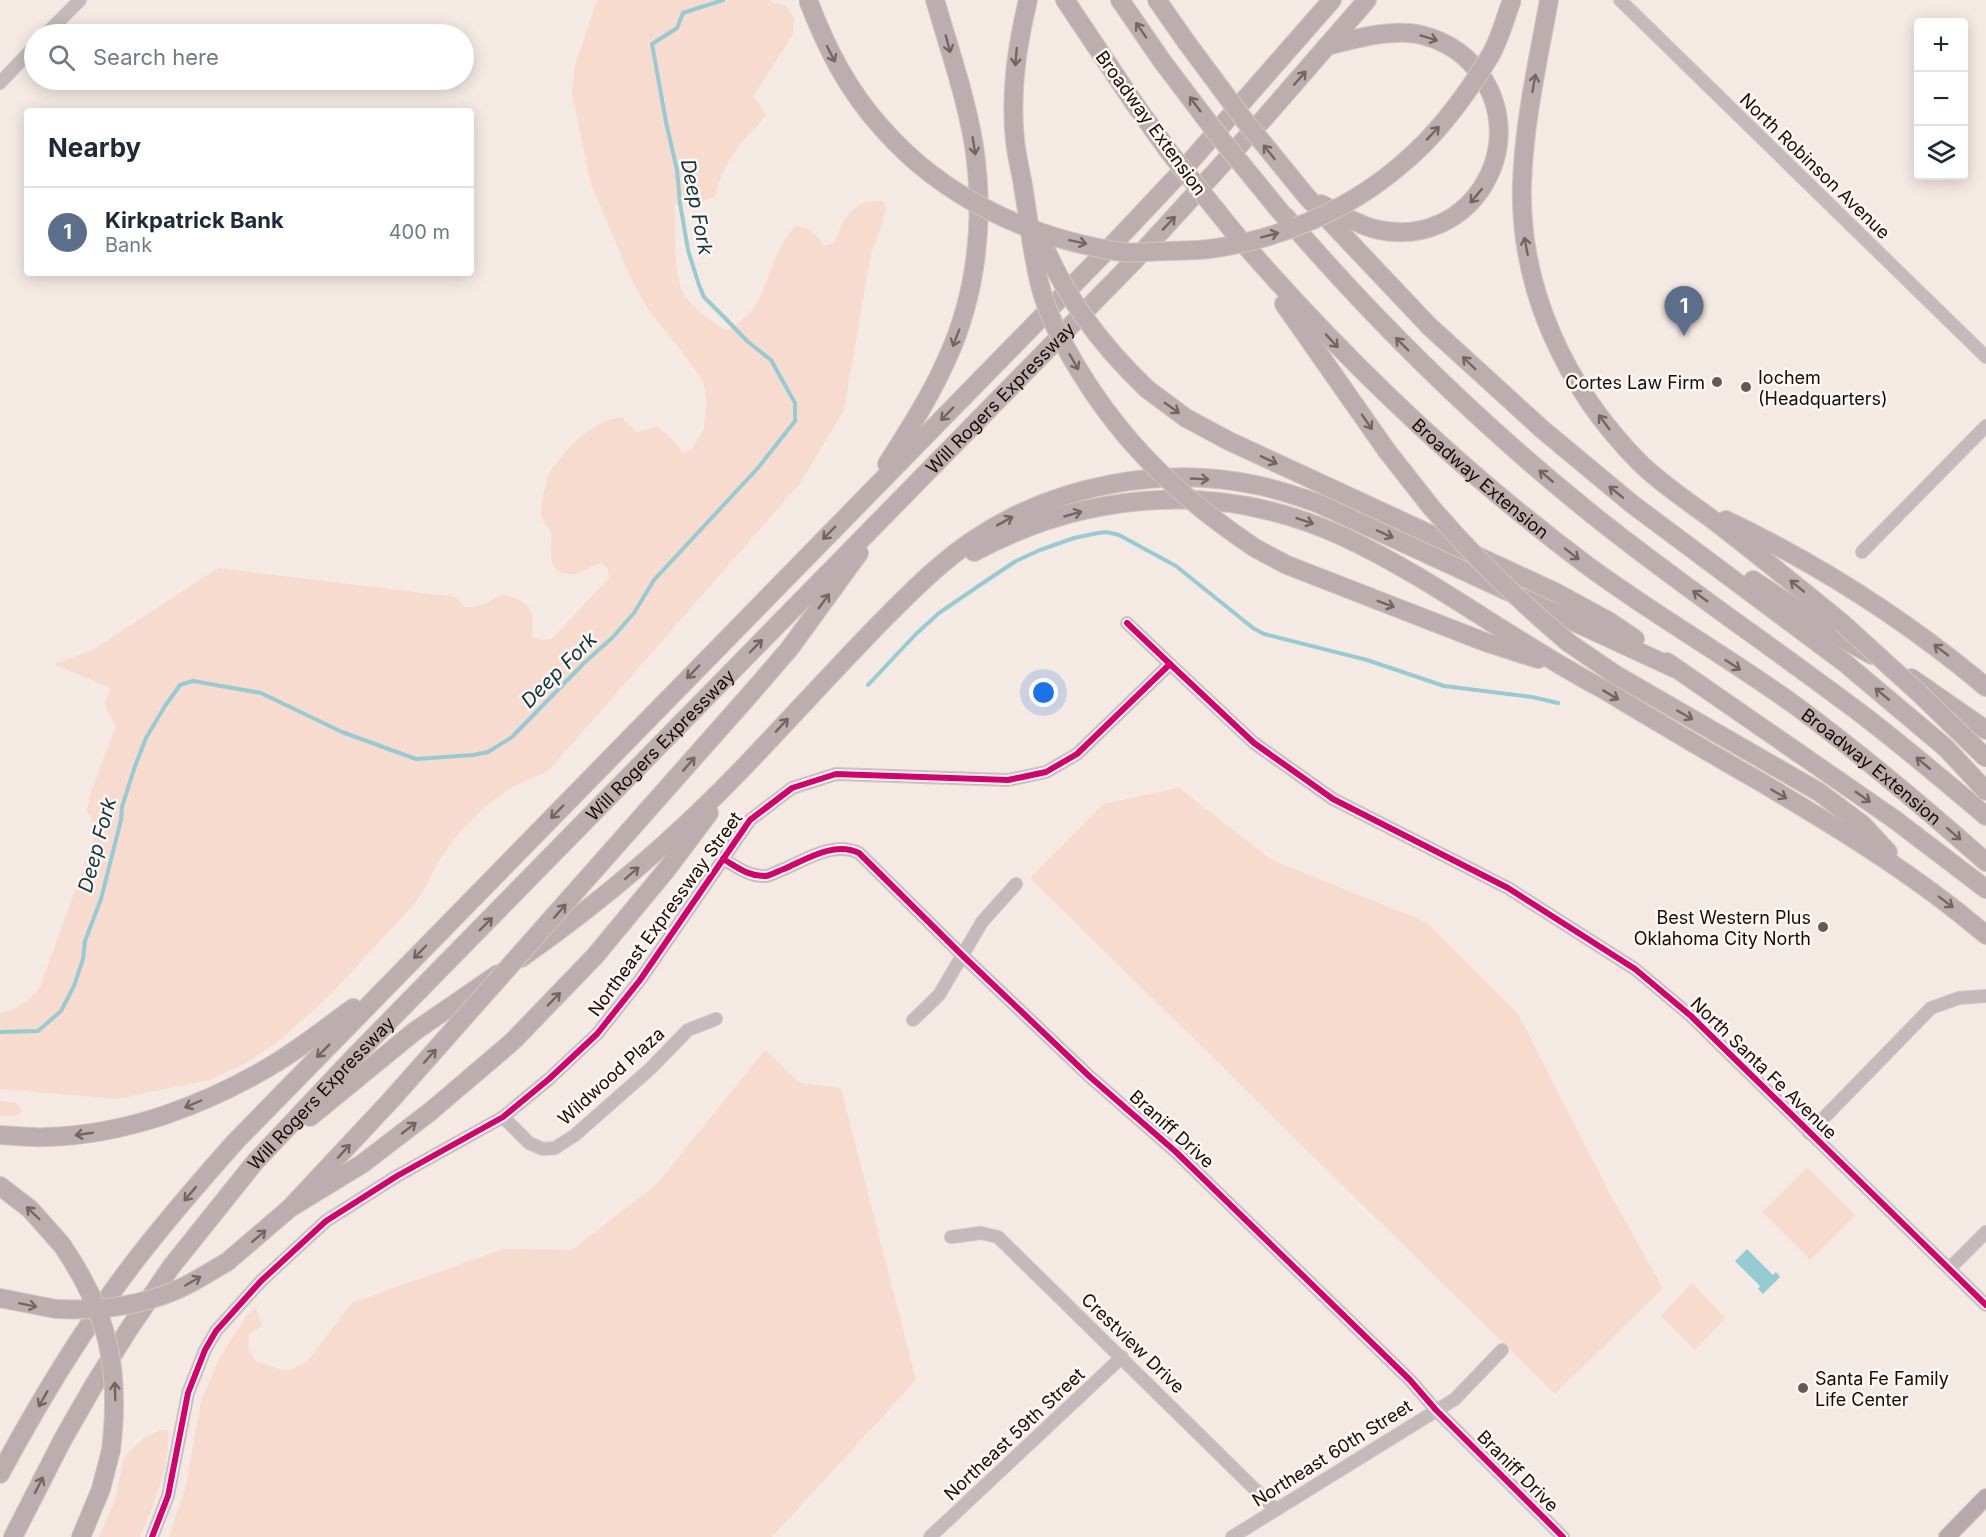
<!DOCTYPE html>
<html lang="en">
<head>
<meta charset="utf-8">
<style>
  :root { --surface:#fff; --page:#f2f2f3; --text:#1f2937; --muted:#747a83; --line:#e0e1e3; --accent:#111827 }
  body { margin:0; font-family:Inter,sans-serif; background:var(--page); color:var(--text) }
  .controls { position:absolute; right:18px; top:18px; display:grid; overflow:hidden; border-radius:6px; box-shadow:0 3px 15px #0003 }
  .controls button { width:54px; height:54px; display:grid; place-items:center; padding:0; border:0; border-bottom:2px solid var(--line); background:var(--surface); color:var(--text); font:30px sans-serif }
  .you { position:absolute; left:1044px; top:693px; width:21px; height:21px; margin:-15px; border:4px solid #fff; border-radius:50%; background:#1a73e8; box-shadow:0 0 0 9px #1a73e833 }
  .badge { display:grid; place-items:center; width:39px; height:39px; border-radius:50%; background:var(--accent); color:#fff; font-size:20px; font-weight:700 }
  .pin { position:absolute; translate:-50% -50px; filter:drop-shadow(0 2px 3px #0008) }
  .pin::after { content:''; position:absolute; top:32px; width:21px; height:18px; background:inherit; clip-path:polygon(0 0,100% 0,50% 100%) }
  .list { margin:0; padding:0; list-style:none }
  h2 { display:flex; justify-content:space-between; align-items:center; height:78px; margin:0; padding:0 24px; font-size:26px }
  h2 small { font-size:20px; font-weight:400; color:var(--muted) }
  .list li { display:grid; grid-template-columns:39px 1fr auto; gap:18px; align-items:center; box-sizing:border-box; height:90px; padding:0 24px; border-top:2px solid var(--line) }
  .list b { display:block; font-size:22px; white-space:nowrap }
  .list p { margin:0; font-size:20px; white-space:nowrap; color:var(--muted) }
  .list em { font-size:20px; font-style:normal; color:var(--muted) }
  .icon { flex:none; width:33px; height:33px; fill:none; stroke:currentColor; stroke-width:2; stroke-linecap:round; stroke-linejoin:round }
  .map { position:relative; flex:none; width:1986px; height:1537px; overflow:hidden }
  .search { position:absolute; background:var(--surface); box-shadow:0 3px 15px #0003; left:24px; top:24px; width:450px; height:66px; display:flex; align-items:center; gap:15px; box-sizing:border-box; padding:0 21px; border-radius:33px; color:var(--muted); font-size:22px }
  .panel { position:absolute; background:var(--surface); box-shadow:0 3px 15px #0003; left:24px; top:108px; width:450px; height:168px; border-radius:6px }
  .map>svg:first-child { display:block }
  .green { fill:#f6dbce }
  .water { fill:#96cbd4 }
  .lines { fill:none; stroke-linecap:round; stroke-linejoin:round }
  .stream { stroke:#96cbd4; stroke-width:4 }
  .minor-casing { stroke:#d0c6c1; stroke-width:14 }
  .major-casing { stroke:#d0c6c1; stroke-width:18 }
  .highway-casing { stroke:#d0c6c1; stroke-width:20 }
  .minor { stroke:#c5babb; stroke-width:12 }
  .major { stroke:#b7a9ab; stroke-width:16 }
  .highway { stroke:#bcaeae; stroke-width:18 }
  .highway-bridge-casing { stroke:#d0c6c1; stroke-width:20; stroke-linecap:butt }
  .highway-bridge { stroke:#bcaeae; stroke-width:18 }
  .cycleway-casing { stroke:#fff7f3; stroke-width:10 }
  .cycleway { stroke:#d6006c; stroke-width:6 }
  .oneway { stroke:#726562 }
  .poi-dot { fill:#655953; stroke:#fff7f3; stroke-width:2 }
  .labels { text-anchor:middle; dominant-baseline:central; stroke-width:5; stroke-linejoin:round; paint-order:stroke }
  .street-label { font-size:18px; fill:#170b06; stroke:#fff7f3 }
  .poi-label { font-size:18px; fill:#170b06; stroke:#fff7f3; text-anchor:start }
  .water-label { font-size:20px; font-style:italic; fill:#0c343b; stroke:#fff7f3 }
</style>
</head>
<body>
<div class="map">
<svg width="1986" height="1537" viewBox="0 0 1986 1537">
  <rect width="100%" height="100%" fill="#f5e9e3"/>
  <g class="green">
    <path d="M597,0H770L773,3L785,5L794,18L793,34L753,97L760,105L765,116C758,126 750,132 743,141C730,157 720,175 715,196L700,202L674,205C677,230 672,267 682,290C690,308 711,321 727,331C735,325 746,318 752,310C771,284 772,249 796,226C811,227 816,234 824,246L832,244C840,235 839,228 845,219C853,205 868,200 882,201L886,208L881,227L871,253L844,410L801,482L549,770C536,777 520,782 508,790C480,808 458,832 440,859C431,874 426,889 415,903L329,996L280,1040L246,1063L209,1080L117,1099L0,1089V1013C18,1011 29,1000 40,987L95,835L91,817L87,811L91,792L116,726C114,719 112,719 108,713C102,705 108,696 110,688L54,664L93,650L218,568L456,597L465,607C498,609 494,580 529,607L533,619L532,637L542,640L552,639L609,578L608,568L602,563C591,565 583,574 571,574C541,574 555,542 550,530C548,527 546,525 544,523C540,517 541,507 542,500C543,491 548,486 546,478C563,452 590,420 622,417L636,432L657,427L668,435L683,453L691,450L704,429L706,402L704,383L687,358L650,312L631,279L591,184L572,94L575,65Z"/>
    <polygon points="1179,788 1272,860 1426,922 1518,1014 1611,1196 1663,1288 1555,1394 1030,878 1103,804"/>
    <polygon points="765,1050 800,1083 841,1088 916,1380 772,1537 169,1537 186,1485 201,1401 219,1359 245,1318 256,1307 262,1326 248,1335 249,1349 256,1362 287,1371 306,1363 352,1303 503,1249 572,1250 657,1184"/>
    <polygon points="0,1101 16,1103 22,1110 17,1116 0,1116"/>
    <polygon points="1807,1167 1855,1215 1810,1260 1762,1212"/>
    <polygon points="1692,1283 1725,1318 1695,1350 1661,1316"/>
    <path d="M161,1430H168C170,1467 154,1503 140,1537H99L115,1500L124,1457L145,1437Z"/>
  </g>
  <polygon class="water" points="1747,1249 1773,1275 1776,1272 1780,1277 1763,1294 1758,1289 1760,1286 1735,1261"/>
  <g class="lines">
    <g class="stream">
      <polyline points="868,685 916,634 939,613 980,585 1016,561 1040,550 1074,538 1098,533 1106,532 1119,535 1176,566 1253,628 1264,634 1367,660 1444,686 1532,697 1558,703"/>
      <polyline points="0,1032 38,1031 61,1011 74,986 83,959 85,941 101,899 121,820 122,807 134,769 146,738 165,706 180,685 193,681 261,693 342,732 416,759 473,755 488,752 512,737 584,663 612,638 634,613 654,580 757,469 795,421 795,403 771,360 747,341 725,318 704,297 699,285 688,250 680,203 677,170 666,122 652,44 677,28 683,13 723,0"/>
    </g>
    <g class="minor-casing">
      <g id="minor">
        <polyline points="1620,0 1986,357"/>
        <polyline points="46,34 80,0"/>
        <polyline points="0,83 34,47"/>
        <polyline points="1862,552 1986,426"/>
        <polyline points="1170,664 1254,743 1333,799 1508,888 1635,969 1691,1016 1986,1305"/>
        <path d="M723,859C737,867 749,877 766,876C772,875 778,871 784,869C807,859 834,841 859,853L962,955L1089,1076L1176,1152L1410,1380L1436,1410L1563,1537"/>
        <polyline points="913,1020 939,995 982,922 1016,884"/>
        <polyline points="503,1117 529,1143 543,1149 555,1148 575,1135 650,1069 688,1030 716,1019"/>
        <polyline points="1809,1133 1931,1008 1959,998 1986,996"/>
        <polyline points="951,1237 981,1233 998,1237 1275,1509"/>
        <polyline points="1950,1268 1986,1232"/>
        <polyline points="152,1537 168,1496 188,1393 205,1350 216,1331 261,1281 326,1221 397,1176 503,1117 549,1079 597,1034 640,980 750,820 792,788 836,774 1008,780 1046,772 1077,754 1170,664 1127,623"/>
        <polyline points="930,1537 1122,1357"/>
        <polyline points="1232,1537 1455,1399 1502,1350"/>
      </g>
    </g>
    <g class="major-casing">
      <polyline id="major" points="1947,1537 1986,1497"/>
    </g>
    <g class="highway-casing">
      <g id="highway">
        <polyline points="1065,0 1134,103"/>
        <polyline points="1120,0 1162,61"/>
        <polyline points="1157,0 1187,43"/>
        <path d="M1549,0C1538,61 1524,122 1522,184C1519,289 1566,388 1639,462C1663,486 1694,505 1721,526C1762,558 1802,590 1842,623"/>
        <path d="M1023,186C1021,171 1016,155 1015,140C1010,92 1017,46 1028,0"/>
        <polyline points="1307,197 1429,326 1543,430 1632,504 1845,663 1946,748 1986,791"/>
        <path d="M1321,204C1338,213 1356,224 1375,229C1474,253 1540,134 1469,61C1455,47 1436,38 1417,34C1386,29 1356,39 1327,46"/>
        <path d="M1285,216C1377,323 1478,422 1588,511C1678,584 1775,648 1868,719C1908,750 1947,783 1986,816"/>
        <path id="s1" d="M1237,236C1341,356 1456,467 1584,563C1652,614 1727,656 1796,706C1862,755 1925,808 1986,862"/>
        <polyline points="1284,304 1387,451 1431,507"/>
        <polyline points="1147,389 1186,418 1229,441 1555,592 1610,622 1635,639"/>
        <path d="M887,464C908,431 930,397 946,361C977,295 985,218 974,146C966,97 949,48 935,0"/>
        <path d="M1726,520C1820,565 1906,620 1986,687"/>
        <polyline points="1255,548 1287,565 1485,642 1538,659"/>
        <path d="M974,552C1091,489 1225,481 1346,538C1435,580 1514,642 1601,688C1653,719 1706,751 1759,781C1838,828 1916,875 1986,935"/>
        <polyline points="1753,580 1843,639 1872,655"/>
        <polyline points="1569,643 1616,675 1819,792 1863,825 1888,852"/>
        <polyline points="1667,662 1894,819 1986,889"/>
        <polyline points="1911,678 1986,730"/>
        <polyline points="753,691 790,648 859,553"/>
        <path d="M521,958C601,902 676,838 744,767C790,719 835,669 882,621C912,591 942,560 978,537C1057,485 1163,465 1256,485C1277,489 1297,496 1317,503L1676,669"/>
        <polyline points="310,1117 415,1031 498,974"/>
        <path d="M0,1135C15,1136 31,1138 46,1137C126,1135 206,1105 274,1064C302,1047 327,1027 353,1008"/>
        <polyline points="0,1186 30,1209 62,1245"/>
        <polyline points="290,1208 362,1164 431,1111 513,1041 595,956 667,869 709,813"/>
        <polyline points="227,1262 290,1208 391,1100"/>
        <polyline points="0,1298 56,1309"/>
        <path d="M0,1474C35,1409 73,1345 117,1285C154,1234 195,1187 236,1141L1116,241L1182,171L1332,0"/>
        <path id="s2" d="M13,1537L63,1439L94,1385L127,1332L171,1267L255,1162L352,1059L1134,261L1267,115L1367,0"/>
        <polyline points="81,1537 101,1489 111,1450"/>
      </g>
    </g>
    <use href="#minor" class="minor"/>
    <use href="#major" class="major"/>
    <use href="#highway" class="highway"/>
    <g class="highway-bridge-casing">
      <g id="highway-bridge">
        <path d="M808,0C826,47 848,91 882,128C943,198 1030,238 1121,252C1135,254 1152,251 1167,251C1181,250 1195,251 1209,249C1279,240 1349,210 1402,164C1438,134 1466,96 1490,56C1500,39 1505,18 1512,0"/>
        <polyline points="1187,43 1245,121 1307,197"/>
        <polyline points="1162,61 1221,139 1284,216"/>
        <polyline points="1134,103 1170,153 1237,236"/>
        <path d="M1023,186C1029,220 1032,256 1041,289C1049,319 1064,346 1080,372C1126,447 1182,499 1255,548"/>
        <path d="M1039,233C1063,295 1100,344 1147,389"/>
        <path d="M1431,507C1473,556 1519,601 1569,643"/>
        <polyline points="1842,623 1919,693 1986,758"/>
        <polyline points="391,1100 753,691"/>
        <path d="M62,1245C108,1313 121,1368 111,1450"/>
        <path d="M56,1309C96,1311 136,1307 174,1291C192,1284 209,1272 227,1262"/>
      </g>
    </g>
    <use href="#highway-bridge" class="highway-bridge"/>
    <g class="cycleway-casing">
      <g id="cycleway">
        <polyline points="1170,664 1254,743 1333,799 1508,888 1635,969 1691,1016 1986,1305"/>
        <path d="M723,859C737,867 749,877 766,876C772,875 778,871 784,869C807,859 834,841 859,853L962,955L1089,1076L1176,1152L1410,1380L1436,1410L1563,1537"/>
        <polyline points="152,1537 168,1496 188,1393 205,1350 216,1331 261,1281 326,1221 397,1176 503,1117 549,1079 597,1034 640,980 750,820 792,788 836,774 1008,780 1046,772 1077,754 1170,664 1127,623"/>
      </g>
    </g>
    <use href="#cycleway" class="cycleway"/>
  </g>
  <defs><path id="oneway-shaft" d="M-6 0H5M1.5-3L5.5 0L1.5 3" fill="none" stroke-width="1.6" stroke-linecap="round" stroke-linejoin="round" transform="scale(1.5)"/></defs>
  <g class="oneway">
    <use href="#oneway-shaft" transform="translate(1141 30) rotate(-125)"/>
    <use href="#oneway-shaft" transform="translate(1429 38) rotate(17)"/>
    <use href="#oneway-shaft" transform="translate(948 44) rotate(75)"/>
    <use href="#oneway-shaft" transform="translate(831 54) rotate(63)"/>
    <use href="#oneway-shaft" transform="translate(1016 57) rotate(95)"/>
    <use href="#oneway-shaft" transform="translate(1300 78) rotate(-49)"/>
    <use href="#oneway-shaft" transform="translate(1534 83) rotate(-80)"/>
    <use href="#oneway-shaft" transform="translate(1195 104) rotate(-127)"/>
    <use href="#oneway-shaft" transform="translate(1433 133) rotate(-47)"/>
    <use href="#oneway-shaft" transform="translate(974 146) rotate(81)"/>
    <use href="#oneway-shaft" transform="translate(1269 152) rotate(-129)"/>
    <use href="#oneway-shaft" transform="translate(1476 196) rotate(130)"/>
    <use href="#oneway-shaft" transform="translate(1169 223) rotate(-47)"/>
    <use href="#oneway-shaft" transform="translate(1270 235) rotate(-15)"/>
    <use href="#oneway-shaft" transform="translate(1078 242) rotate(12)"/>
    <use href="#oneway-shaft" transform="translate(1526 246) rotate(-101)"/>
    <use href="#oneway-shaft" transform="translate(956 338) rotate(111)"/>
    <use href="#oneway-shaft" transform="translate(1332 341) rotate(47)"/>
    <use href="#oneway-shaft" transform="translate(1402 344) rotate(-135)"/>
    <use href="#oneway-shaft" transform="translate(1074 362) rotate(60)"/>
    <use href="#oneway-shaft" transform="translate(1469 363) rotate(-136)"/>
    <use href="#oneway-shaft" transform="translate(1172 408) rotate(35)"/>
    <use href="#oneway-shaft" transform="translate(947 414) rotate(134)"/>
    <use href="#oneway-shaft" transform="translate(1367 422) rotate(55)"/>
    <use href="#oneway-shaft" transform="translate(1604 422) rotate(-127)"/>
    <use href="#oneway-shaft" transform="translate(1269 460) rotate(25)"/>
    <use href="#oneway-shaft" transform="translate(1546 476) rotate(-140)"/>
    <use href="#oneway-shaft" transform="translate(1200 479) rotate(3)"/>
    <use href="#oneway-shaft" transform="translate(1616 492) rotate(-141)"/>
    <use href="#oneway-shaft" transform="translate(1073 514) rotate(-16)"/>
    <use href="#oneway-shaft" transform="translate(1005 521) rotate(-29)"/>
    <use href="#oneway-shaft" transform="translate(1305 521) rotate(19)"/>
    <use href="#oneway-shaft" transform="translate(829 533) rotate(134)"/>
    <use href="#oneway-shaft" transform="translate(1385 534) rotate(24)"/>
    <use href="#oneway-shaft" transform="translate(1572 554) rotate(38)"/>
    <use href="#oneway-shaft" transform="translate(1797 586) rotate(-141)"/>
    <use href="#oneway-shaft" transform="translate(1700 596) rotate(-144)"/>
    <use href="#oneway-shaft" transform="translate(824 601) rotate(-54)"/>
    <use href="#oneway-shaft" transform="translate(1386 604) rotate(21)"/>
    <use href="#oneway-shaft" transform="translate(756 646) rotate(-46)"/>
    <use href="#oneway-shaft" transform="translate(1941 650) rotate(-143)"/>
    <use href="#oneway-shaft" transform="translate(1733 665) rotate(33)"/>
    <use href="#oneway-shaft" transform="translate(693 672) rotate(134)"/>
    <use href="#oneway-shaft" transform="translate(1882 694) rotate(-140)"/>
    <use href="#oneway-shaft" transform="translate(1611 695) rotate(31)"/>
    <use href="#oneway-shaft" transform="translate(1685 715) rotate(30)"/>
    <use href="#oneway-shaft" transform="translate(782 725) rotate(-47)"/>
    <use href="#oneway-shaft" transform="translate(1923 763) rotate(-140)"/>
    <use href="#oneway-shaft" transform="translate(689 764) rotate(-49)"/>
    <use href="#oneway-shaft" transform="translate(1779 794) rotate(30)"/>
    <use href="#oneway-shaft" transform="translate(1863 797) rotate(35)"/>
    <use href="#oneway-shaft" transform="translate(557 812) rotate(134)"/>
    <use href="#oneway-shaft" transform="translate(1954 834) rotate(41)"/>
    <use href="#oneway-shaft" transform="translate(632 873) rotate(-41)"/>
    <use href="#oneway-shaft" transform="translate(1946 902) rotate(37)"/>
    <use href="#oneway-shaft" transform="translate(560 911) rotate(-49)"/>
    <use href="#oneway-shaft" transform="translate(486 924) rotate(-45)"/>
    <use href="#oneway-shaft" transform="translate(420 952) rotate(134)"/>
    <use href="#oneway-shaft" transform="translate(554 999) rotate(-46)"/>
    <use href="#oneway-shaft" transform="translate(323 1051) rotate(135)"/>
    <use href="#oneway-shaft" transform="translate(430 1056) rotate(-48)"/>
    <use href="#oneway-shaft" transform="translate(193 1104) rotate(157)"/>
    <use href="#oneway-shaft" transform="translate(409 1128) rotate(-38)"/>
    <use href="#oneway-shaft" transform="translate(84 1134) rotate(172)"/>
    <use href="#oneway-shaft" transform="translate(344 1151) rotate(-48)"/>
    <use href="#oneway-shaft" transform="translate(190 1194) rotate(130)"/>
    <use href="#oneway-shaft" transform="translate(33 1213) rotate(-136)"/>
    <use href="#oneway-shaft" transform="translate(259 1236) rotate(-41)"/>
    <use href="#oneway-shaft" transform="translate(193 1281) rotate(-30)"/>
    <use href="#oneway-shaft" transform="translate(28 1305) rotate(12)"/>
    <use href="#oneway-shaft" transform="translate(115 1391) rotate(-92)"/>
    <use href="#oneway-shaft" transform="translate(43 1399) rotate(120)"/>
    <use href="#oneway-shaft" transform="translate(39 1485) rotate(-63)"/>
  </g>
  <g class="poi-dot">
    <circle cx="1717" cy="382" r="6"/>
    <circle cx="1746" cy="387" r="6"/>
    <circle cx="1823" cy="927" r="6"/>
    <circle cx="1803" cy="1388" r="6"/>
  </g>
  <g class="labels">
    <g class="street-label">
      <text transform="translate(1151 123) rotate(54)">Broadway Extension</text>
      <text transform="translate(1815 166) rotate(44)">North Robinson Avenue</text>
      <text stroke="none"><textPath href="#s2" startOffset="1515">Will Rogers Expressway</textPath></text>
      <text stroke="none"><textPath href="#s1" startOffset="344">Broadway Extension</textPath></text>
      <text stroke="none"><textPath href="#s2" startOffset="1029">Will Rogers Expressway</textPath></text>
      <text stroke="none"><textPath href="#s1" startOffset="830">Broadway Extension</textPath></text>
      <text transform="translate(665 914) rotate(-54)">Northeast Expressway Street</text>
      <text transform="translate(1764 1068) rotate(44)">North Santa Fe Avenue</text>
      <text transform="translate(611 1076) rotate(-42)">Wildwood Plaza</text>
      <text stroke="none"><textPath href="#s2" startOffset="543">Will Rogers Expressway</textPath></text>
      <text transform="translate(1172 1129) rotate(42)">Braniff Drive</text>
      <text transform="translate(1133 1343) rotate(44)">Crestview Drive</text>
      <text transform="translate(1014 1434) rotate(-43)">Northeast 59th Street</text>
      <text transform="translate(1332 1453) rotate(-32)">Northeast 60th Street</text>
      <text transform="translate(1518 1471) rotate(45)">Braniff Drive</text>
    </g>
    <g class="poi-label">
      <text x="1758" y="377">Iochem<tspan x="1758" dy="21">(Headquarters)</tspan></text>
      <text x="1705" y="382" text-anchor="end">Cortes Law Firm</text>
      <text x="1811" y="917" text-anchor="end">Best Western Plus<tspan x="1811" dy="21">Oklahoma City North</tspan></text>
      <text x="1815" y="1378">Santa Fe Family<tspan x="1815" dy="21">Life Center</tspan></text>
    </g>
    <g class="water-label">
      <text transform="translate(697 207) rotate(79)">Deep Fork</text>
      <text transform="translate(559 670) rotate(-45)">Deep Fork</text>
      <text transform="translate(97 845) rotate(-75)">Deep Fork</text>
    </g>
  </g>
</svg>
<div class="controls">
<button>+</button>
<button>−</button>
<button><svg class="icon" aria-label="layers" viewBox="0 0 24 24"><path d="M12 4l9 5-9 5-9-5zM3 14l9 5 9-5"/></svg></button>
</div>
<div class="you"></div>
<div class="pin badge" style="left:1684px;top:336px;background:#5c6f8a">1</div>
<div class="search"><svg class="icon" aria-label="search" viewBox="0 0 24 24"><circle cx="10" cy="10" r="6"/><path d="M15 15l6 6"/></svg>Search here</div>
<section class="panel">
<h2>Nearby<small></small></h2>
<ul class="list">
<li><span class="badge" style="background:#5c6f8a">1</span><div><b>Kirkpatrick Bank</b><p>Bank</p></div><em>400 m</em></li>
</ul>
</section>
</div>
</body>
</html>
